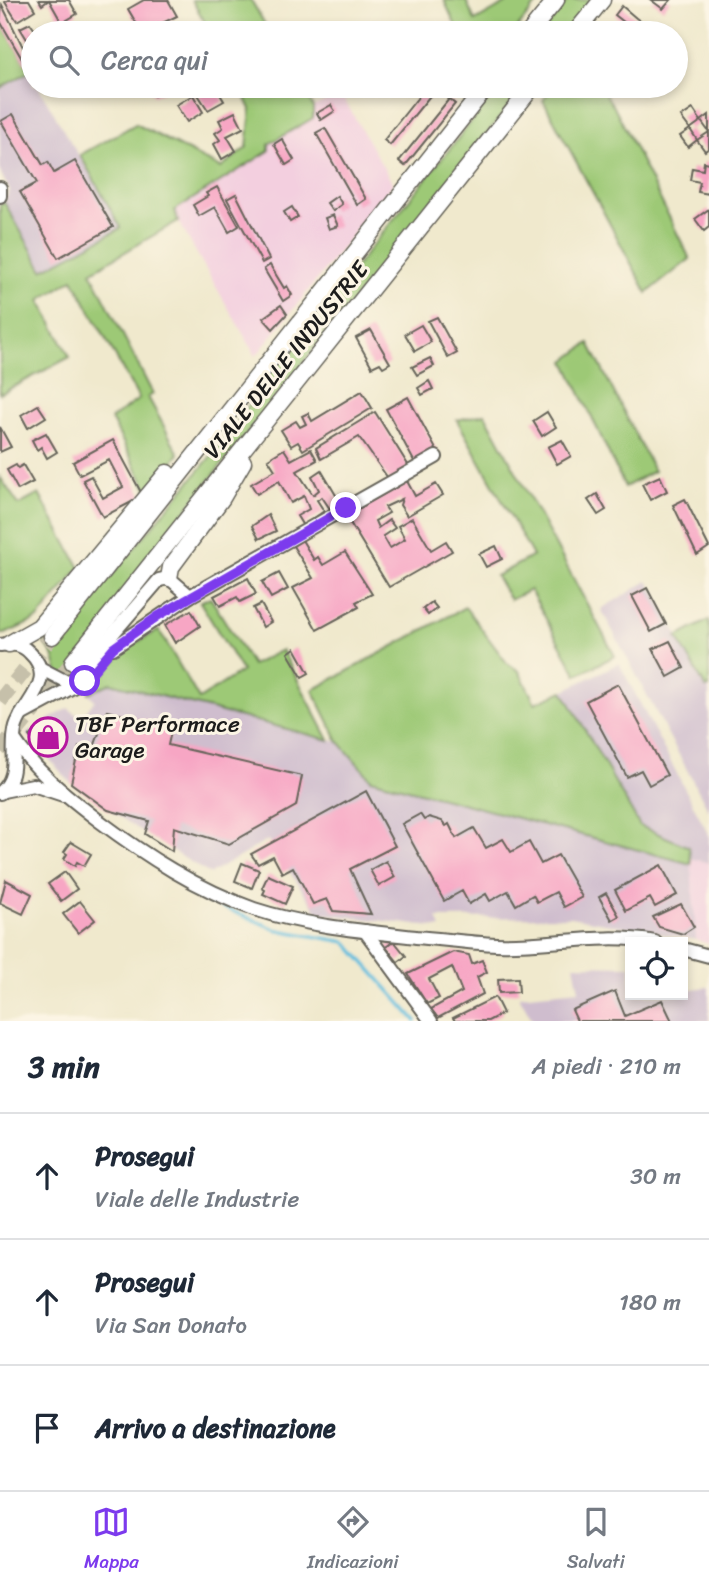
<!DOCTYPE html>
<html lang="it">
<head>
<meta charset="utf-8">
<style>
  :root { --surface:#fff; --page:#f2f2f3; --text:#1f2937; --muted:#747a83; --line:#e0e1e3; --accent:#7c3aed }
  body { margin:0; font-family:Sriracha,sans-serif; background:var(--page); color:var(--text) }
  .controls { position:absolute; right:21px; bottom:21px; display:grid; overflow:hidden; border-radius:0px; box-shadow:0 4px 10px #0003 }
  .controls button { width:63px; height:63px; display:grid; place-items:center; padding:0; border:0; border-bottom:2px solid var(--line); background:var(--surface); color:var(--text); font:35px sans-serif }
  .stop { position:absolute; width:21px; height:21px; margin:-16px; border:5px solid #7c3aed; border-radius:50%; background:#fff }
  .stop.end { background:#7c3aed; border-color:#fff; box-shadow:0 2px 7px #0008 }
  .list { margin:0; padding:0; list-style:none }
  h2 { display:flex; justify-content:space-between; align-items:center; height:91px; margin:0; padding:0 28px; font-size:30px }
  h2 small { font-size:23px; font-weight:400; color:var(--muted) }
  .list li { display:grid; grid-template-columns:46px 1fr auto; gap:21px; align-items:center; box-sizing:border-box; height:126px; padding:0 28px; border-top:2px solid var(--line) }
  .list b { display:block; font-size:26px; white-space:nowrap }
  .list p { margin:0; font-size:23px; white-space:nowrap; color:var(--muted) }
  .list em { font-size:23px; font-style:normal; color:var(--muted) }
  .icon { flex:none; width:38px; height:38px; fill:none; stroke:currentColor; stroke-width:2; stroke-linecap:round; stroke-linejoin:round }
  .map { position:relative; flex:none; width:709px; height:1021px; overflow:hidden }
  .search { position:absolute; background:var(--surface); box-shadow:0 4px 10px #0003; left:21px; right:21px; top:21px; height:77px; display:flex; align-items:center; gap:18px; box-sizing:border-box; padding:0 24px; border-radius:38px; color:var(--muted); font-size:26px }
  .sheet { height:469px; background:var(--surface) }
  nav { display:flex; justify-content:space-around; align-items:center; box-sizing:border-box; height:98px; border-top:2px solid var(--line); background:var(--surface); font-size:19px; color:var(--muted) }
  nav a { display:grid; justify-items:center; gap:4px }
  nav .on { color:var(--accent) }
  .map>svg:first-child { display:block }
  .built { fill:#f3cfdf }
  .industrial { fill:#cfbdce }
  .green { fill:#9dc976; stroke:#5c7249; stroke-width:2 }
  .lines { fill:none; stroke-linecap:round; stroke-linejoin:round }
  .stream { stroke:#5fbdde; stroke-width:3.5 }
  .building { fill:#f7a6c4 }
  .major-tunnel { stroke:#c6c0aa; stroke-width:16; stroke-dasharray:16 8; stroke-linecap:butt }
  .minor-casing { stroke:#66645a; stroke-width:16 }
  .major-casing { stroke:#66645a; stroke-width:19 }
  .minor { stroke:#fff; stroke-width:12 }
  .major { stroke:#fff; stroke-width:16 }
  .route { stroke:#7c3aed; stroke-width:9 }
  .labels { text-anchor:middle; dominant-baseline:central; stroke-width:6; stroke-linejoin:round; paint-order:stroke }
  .street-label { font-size:23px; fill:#1c1c1c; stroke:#fcf5e5 }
  .poi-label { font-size:23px; fill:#1c1c1c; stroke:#fcf5e5; text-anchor:start }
</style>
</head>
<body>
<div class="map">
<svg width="709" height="1021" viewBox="0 0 709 1021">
  <rect width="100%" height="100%" fill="#fcf5e5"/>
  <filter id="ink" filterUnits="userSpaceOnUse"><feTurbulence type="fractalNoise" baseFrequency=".0143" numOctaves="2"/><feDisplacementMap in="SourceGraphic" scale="14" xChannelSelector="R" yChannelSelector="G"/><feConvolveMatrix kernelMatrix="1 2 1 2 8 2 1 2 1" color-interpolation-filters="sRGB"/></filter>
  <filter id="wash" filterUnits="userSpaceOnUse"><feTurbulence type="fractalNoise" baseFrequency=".00686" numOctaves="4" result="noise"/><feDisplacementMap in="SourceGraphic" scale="28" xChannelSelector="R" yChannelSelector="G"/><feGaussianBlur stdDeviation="1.57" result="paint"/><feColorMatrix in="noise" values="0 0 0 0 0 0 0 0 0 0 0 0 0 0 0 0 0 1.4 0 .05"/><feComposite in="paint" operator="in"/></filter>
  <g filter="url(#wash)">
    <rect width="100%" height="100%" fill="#f0e9cd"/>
    <g class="built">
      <polygon points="341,94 393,184 256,356 178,221 175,210 269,151 268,145 313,118 313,107"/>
      <polygon points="690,858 709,863 709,944 696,940"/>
    </g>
    <g class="industrial">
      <polygon points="30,71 33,86 38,86 121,228 43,271 4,202 10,191 0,172 0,89"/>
      <polygon points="648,581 706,687 709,687 709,811 601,609"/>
      <polygon points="619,663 709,835 709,863 690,858 689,847 640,826 563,691"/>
      <polygon points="111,683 317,738 338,741 371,779 691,864 696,940 571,917 437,918 441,928 318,913 268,840 210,874 145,834 71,783 26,734 68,708 81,718 95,700 88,693"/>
      <polygon points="574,965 630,966 630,995 683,995 683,990 709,987 709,1021 533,1021 519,996 579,990"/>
    </g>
    <g class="green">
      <polygon points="192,0 251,0 270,33 211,33"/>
      <polygon points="444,0 466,0 475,21 512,0 540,0 513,33 459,33"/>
      <polygon points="568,0 594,0 567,33 542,33"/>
      <polygon points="0,21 30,71 0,88"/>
      <polygon points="240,86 301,86 313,107 313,118 269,144 269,151 175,210 178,221 91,272 153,394 148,397 179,454 148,491 111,419 139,399 73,279 40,300 70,357 0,394 0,204 4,202 43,270 121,228 80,155 136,124 221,168 247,147 251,109"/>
      <polygon points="500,86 525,86 192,502 79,672 59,675 53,655 39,634 41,633 55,643 227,437 269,375"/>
      <polygon points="554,86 600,86 616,110 690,259 647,293 543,100"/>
      <polygon points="589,343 654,471 625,487 565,361"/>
      <polygon points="485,414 615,656 577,675 530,590 510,600 496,576 533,556 457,420"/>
      <polygon points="0,477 19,505 39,494 80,568 38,619 5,634 0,634"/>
      <polygon points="210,597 252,665 282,650 329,740 111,683 88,693 125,649 159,630 199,699 242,671 200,602"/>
      <polygon points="465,607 507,663 519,671 535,703 563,691 640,826 689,847 691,864 371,779 338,741 313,690"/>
      <polygon points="709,620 709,687 706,688 677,637"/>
    </g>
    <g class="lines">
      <polyline class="stream" points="188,893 278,930 346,942 416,1021"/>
    </g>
    <g id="blocks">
      <g class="building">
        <polygon points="8,0 29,0 35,10 17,21 5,2"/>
        <polygon points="39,0 69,0 77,14 62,23 49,0 42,5"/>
        <polygon points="144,0 168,0 177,16 142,33 128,9"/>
        <polygon points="651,0 671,0 663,9"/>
        <polygon points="2,5 30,61 25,64 0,21"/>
        <polygon points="622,6 636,18 656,33 638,33 629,26 615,15"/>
        <polygon points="30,23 37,33 28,41 20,28"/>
        <polygon points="148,86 172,86 154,96"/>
        <polygon points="209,86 215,86 224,101 208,110 197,93"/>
        <polygon points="427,86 438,86 390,145 384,140"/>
        <polygon points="193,95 203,112 187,122 176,105"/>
        <polygon points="449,99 455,104 405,166 399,161"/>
        <polygon points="331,105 335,111 321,120 317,113"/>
        <polygon points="693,109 701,121 690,129 697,140 688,147 680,136 690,129 681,117"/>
        <polygon points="235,112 243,128 227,136 236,151 222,159 214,144 220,140 215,133 223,128 219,120"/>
        <polygon points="13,114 43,165 48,162 54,173 75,161 113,227 58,258 20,192 37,183 1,121"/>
        <polygon points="709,115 709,148 705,151 697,140 709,132 701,121"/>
        <polygon points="325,128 366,199 357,205 316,133"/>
        <polygon points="282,139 294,160 286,165 274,144"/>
        <polygon points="704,162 709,163 709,194 698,192 700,182 690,180 692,168 703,170"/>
        <polygon points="217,187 239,226 229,232 215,207 199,216 193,205 208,196 206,193"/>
        <polygon points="236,194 269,259 262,263 227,199"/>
        <polygon points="337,196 342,204 333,211 327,203"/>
        <polygon points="292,207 298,217 290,222 284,212"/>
        <polygon points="709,209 709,227 704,231 695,219"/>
        <polygon points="333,215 338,226 329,229 325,218"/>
        <polygon points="270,265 284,288 287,286 292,295 283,301 264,269"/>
        <polygon points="281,305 287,314 273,329 263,318"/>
        <polygon points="437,317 457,353 448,358 428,321"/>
        <polygon points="421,325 431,342 415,351 405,334"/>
        <polygon points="371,330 390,363 383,367 380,363 372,367 356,338"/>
        <polygon points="430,358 434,366 417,375 412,367"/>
        <polygon points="429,381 433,389 422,395 418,388"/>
        <polygon points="362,391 372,408 303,450 298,442 291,446 281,430 296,421 300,427 306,424 302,416 308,413 312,421"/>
        <polygon points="408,397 437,451 415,463 386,409"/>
        <polygon points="38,405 46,417 28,428 21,415"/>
        <polygon points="375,412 410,468 390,481 359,437 321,459 316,448"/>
        <polygon points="547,412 556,427 542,436 533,421"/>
        <polygon points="0,427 11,447 0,452"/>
        <polygon points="46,433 57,452 47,458 41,447 37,450 32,440"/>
        <polygon points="113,440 143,496 103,517 83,480 91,476 103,498 123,487 109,460 80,475 73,462"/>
        <polygon points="562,440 571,456 557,464 548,447"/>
        <polygon points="284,449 291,460 311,449 317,460 297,471 313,495 319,490 312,476 321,470 343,507 332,512 322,497 317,500 324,511 303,526 297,516 309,509 304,496 291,503 279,481 257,494 251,484 275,470 268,459"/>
        <polygon points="16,465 18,468 23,465 33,482 18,490 7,470"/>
        <polygon points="660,476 667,491 650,500 642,484"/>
        <polygon points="407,481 415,496 436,484 443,495 407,516 400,505 402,499 385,507 389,513 375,521 378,528 389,520 395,528 383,536 390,548 405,539 398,526 412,518 431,550 446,541 452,551 389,587 346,516"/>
        <polygon points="597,494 606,510 598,515 588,500"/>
        <polygon points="685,499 709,547 697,555 673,505"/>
        <polygon points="268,515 276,531 259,539 252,526"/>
        <polygon points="302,540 314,560 318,557 323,565 345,552 372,594 356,602 359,607 317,630 293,588 313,578 293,546"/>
        <polygon points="496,546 502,559 486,567 479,554"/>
        <polygon points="279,573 288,589 271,598 262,582"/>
        <polygon points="248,578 256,594 240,602 237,597 220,606 214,596"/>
        <polygon points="647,588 666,624 651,632 632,596"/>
        <polygon points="432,602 437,608 428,615 423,609"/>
        <polygon points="261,604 271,622 263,627 253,608"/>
        <polygon points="191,610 200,626 175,643 165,625"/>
        <polygon points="670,641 684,668 668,677 653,649"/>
        <polygon points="295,648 309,673 302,677 288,653"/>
        <polygon points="618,684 667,775 649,785 641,770 627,777 586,701"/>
        <polygon points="107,711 172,727 168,745 302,776 296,806 229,844 174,827 172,851 145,834 149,821 108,810 71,783 79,747 93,750"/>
        <polygon points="54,722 66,738 41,752 29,736"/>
        <polygon points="366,791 395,846 350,869 371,914 333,911 327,899 313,904 293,867 282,873 273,856 258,864 251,854"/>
        <polygon points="420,814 424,820 429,817 442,821 446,826 449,824 456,838 474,828 486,848 503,839 511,852 529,842 541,864 558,855 582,897 564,907 556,892 537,902 533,895 516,905 508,891 490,901 486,894 469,904 462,891 444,901 402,824"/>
        <polygon points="71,842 91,854 84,866 77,862 75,866 64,859 67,854 64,852"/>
        <polygon points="386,861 395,877 379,886 370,870"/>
        <polygon points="242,863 259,870 252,888 235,881"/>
        <polygon points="661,865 677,895 655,907 650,898 626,911 615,890"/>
        <polygon points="65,872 77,889 61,901 48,884"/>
        <polygon points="268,875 293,886 285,904 263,894 265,890 262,888"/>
        <polygon points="6,880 32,894 23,914 0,903"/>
        <polygon points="606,893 619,916 612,920 599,897"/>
        <polygon points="80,901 95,920 78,933 63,914"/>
        <polygon points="681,904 694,927 683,934 659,927 653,917"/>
        <polygon points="394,941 406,956 398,962 386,947"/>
        <polygon points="453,952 469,955 472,964 482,960 487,972 477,977 483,994 438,1018 431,1009 462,992 452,967 429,979 439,998 427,1004 408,974"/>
        <polygon points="518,978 519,992 499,993 498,979"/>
        <polygon points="615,991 625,1016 662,1000 672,1021 577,1021 572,1010"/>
        <polygon points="495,997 503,1013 488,1021 455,1021 453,1018"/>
      </g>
    </g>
  </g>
  <g filter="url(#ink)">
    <use href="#blocks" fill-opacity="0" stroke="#66645a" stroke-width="2"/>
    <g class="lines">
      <g class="major-tunnel">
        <polyline points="0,701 52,636"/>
        <polyline points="0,751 73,662"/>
      </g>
      <g class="minor-casing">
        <g id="minor">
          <polyline points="0,188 0,196"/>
          <path d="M0,645C12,643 22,644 30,653C58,680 24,701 16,726C9,749 22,775 0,793"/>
          <polyline points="113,648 190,596 436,457"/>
          <polyline points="40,668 65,681 73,680 159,580 169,578 190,596"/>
          <polyline points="21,715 84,681"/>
          <path d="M14,739C35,771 68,797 98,820C146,856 197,889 254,909C306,926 362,931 416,937C443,939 469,943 496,944C549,946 602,932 655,942"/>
          <polyline points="3,791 33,785 63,795"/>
          <polyline points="365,931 431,1021"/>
          <polyline points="683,949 709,956"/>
        </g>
      </g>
      <g class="major-casing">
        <g id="major">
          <polyline points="529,33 556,0"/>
          <polyline points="575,33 602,0"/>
          <polyline points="169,578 171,567 222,498 243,462"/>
          <polyline points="52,636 487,86"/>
          <polyline points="9,644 39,627 167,473"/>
          <polyline points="73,662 533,86"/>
        </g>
      </g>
      <use href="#minor" class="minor"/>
      <use href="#major" class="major"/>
    </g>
  </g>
  <g class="lines" filter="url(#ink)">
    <polyline class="route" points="85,681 113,648 158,616 346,508"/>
  </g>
  <defs>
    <g id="shop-ring" transform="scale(2.0125)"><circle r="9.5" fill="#fcf5e5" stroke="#b5179e" stroke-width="1.5"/><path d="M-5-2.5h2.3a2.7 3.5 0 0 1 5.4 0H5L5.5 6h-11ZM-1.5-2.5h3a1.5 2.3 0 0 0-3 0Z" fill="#b5179e"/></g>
  </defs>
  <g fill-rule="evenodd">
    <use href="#shop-ring" x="48" y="737"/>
  </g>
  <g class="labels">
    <g class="street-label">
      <text transform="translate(286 360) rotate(-51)">VIALE DELLE INDUSTRIE</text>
    </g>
    <g class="poi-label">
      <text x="75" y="724">TBF Performace<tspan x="75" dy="26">Garage</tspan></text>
    </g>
  </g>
</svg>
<div class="controls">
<button><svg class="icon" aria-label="locate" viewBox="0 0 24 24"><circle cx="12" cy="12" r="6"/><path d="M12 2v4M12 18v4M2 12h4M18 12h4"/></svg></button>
</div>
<div class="stop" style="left:85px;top:681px"></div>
<div class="stop end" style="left:346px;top:508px"></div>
<div class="search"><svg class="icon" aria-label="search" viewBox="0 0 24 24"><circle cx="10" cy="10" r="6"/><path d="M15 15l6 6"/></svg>Cerca qui</div>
</div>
<section class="sheet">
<h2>3 min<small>A piedi · 210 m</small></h2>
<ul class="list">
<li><svg class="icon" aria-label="ahead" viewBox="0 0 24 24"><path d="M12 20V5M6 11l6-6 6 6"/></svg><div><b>Prosegui</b><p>Viale delle Industrie</p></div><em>30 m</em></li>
<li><svg class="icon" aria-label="ahead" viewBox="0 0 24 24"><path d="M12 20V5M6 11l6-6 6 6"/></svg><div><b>Prosegui</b><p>Via San Donato</p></div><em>180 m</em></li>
<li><svg class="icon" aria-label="arrive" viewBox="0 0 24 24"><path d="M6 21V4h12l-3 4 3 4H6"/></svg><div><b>Arrivo a destinazione</b></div></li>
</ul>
</section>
<nav>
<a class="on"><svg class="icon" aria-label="map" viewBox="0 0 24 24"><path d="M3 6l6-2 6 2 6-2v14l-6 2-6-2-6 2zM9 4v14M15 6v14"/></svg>Mappa</a>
<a><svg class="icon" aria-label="directions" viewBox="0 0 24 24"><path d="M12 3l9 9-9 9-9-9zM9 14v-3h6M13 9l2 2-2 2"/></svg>Indicazioni</a>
<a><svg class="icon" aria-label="saved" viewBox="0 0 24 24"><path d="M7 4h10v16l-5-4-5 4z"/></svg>Salvati</a>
</nav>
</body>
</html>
